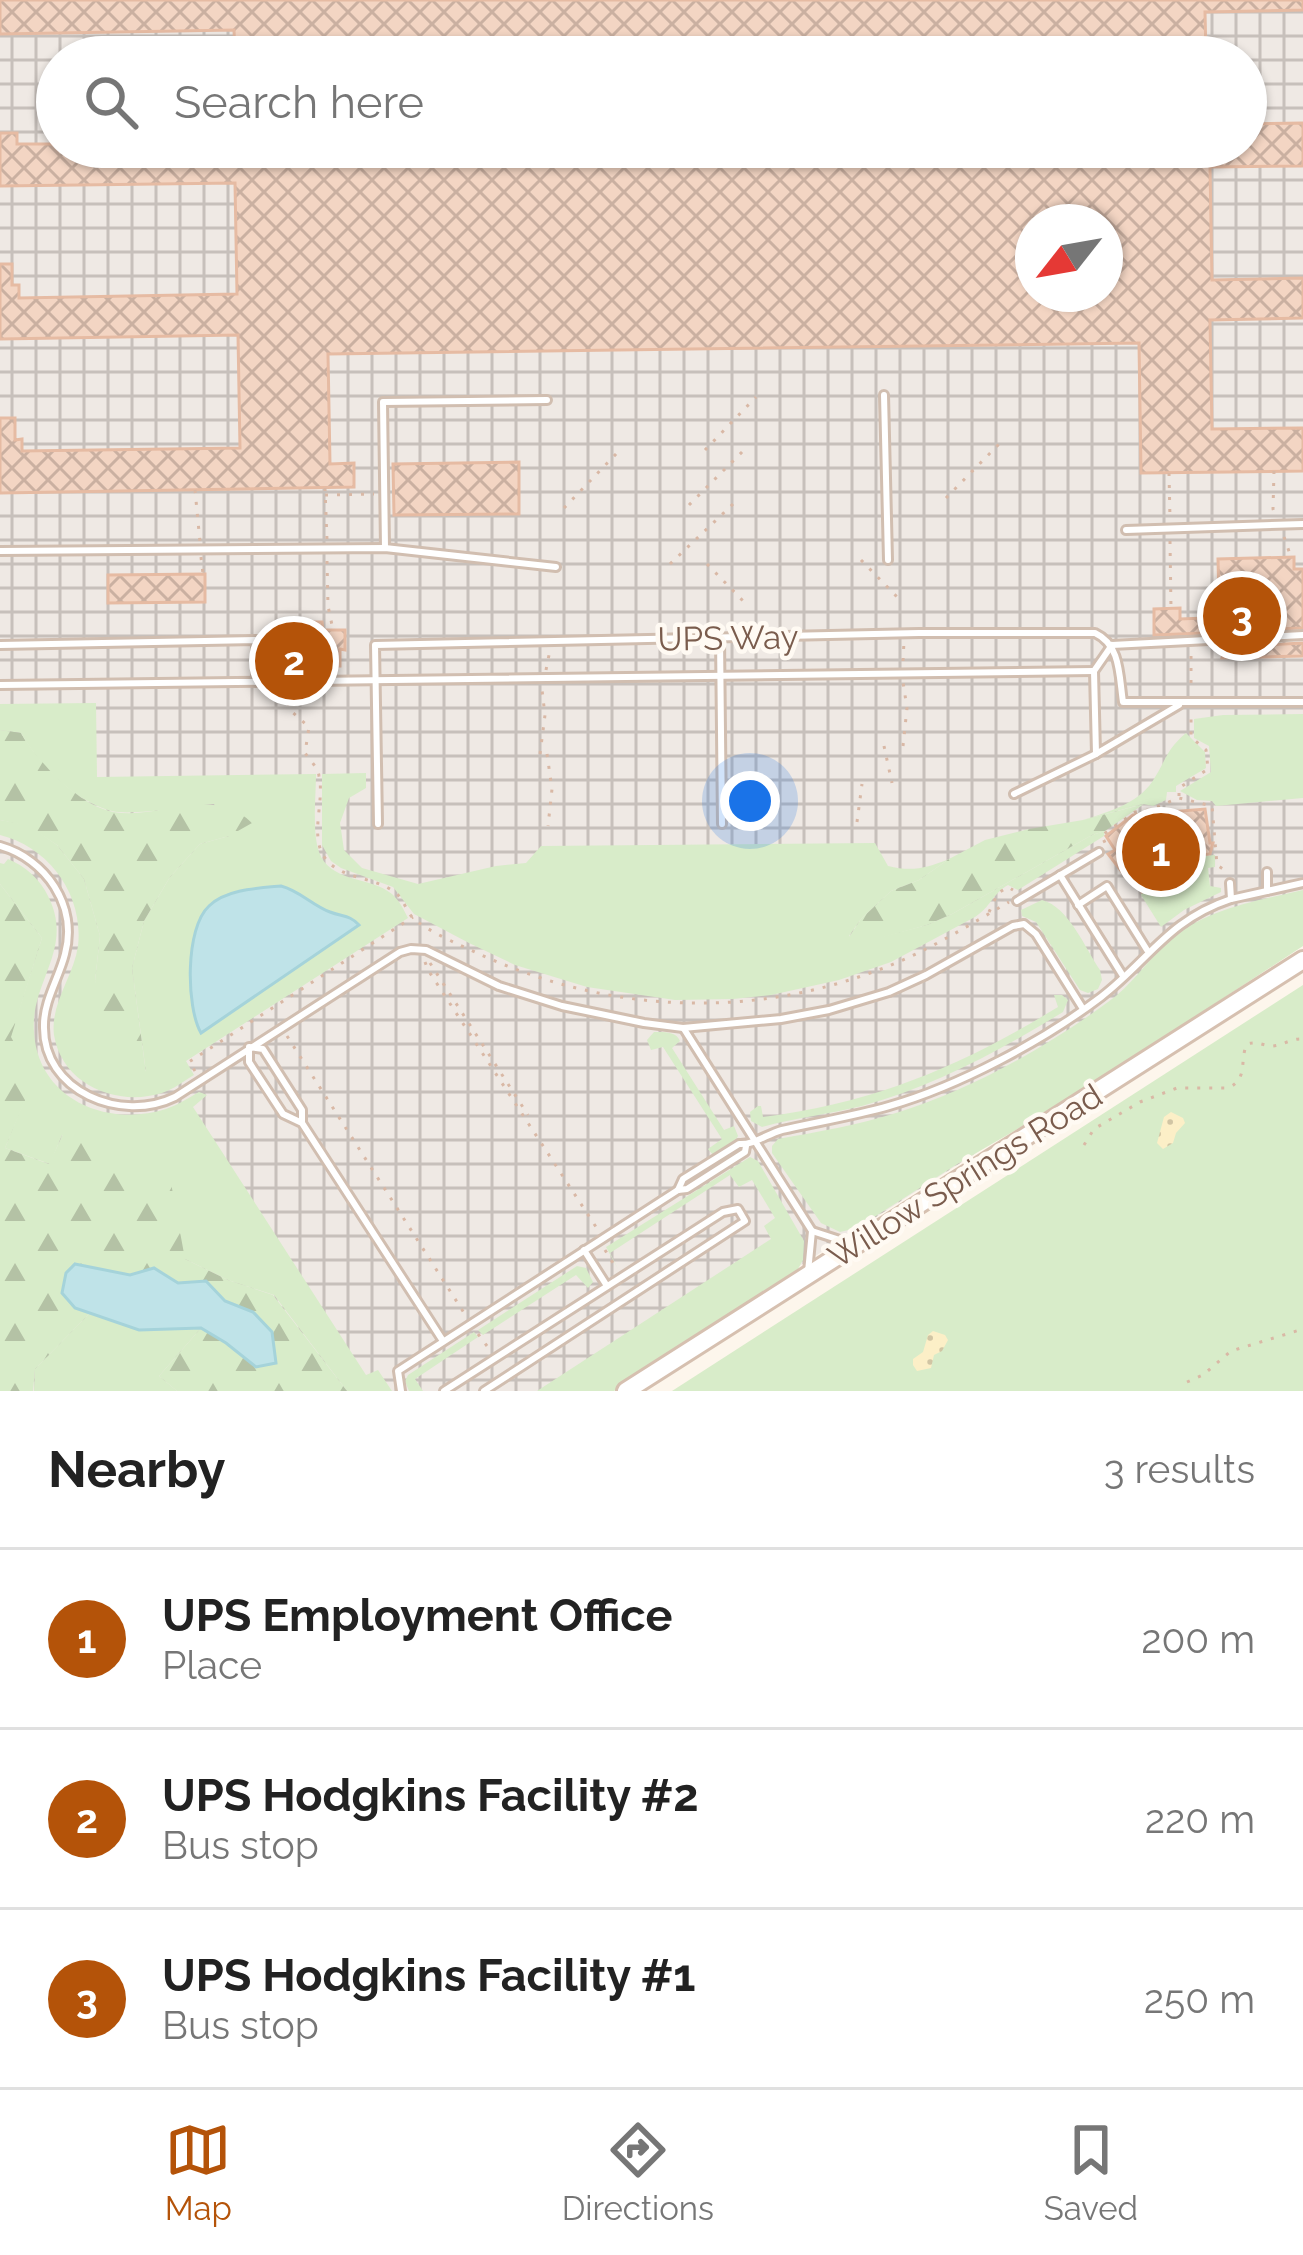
<!DOCTYPE html>
<html lang="en">
<head>
<meta charset="utf-8">
<style>
  :root { --surface:#fff; --page:#f6f6f6; --text:#222; --muted:#767676; --line:#e0e0e0; --accent:#b45309 }
  body { margin:0; font-family:Raleway,sans-serif; background:var(--page); color:var(--text) }
  .compass { position:absolute; left:1015px; top:204px; width:108px; height:108px; border-radius:50%; background:var(--surface); box-shadow:0 3px 9px #0004; rotate:239deg }
  .you { position:absolute; left:750px; top:801px; width:42px; height:42px; margin:-30px; border:9px solid #fff; border-radius:50%; background:#1a73e8; box-shadow:0 0 0 18px #1a73e833 }
  .badge { display:grid; place-items:center; width:78px; height:78px; border-radius:50%; background:var(--accent); color:#fff; font-size:39px; font-weight:700 }
  .pin { position:absolute; translate:-50% -50%; border:6px solid #fff; box-shadow:0 3px 12px #0006 }
  .list { margin:0; padding:0; list-style:none }
  h2 { display:flex; justify-content:space-between; align-items:center; height:156px; margin:0; padding:0 48px; font-size:51px }
  h2 small { font-size:39px; font-weight:400; color:var(--muted) }
  .list li { display:grid; grid-template-columns:78px 1fr auto; gap:36px; align-items:center; box-sizing:border-box; height:180px; padding:0 48px; border-top:3px solid var(--line) }
  .list b { display:block; font-size:45px; white-space:nowrap }
  .list p { margin:0; font-size:39px; white-space:nowrap; color:var(--muted) }
  .list em { font-size:39px; font-style:normal; color:var(--muted) }
  .icon { flex:none; width:66px; height:66px; fill:none; stroke:currentColor; stroke-width:2; stroke-linecap:round; stroke-linejoin:round }
  .map { position:relative; flex:none; width:1303px; height:1391px; overflow:hidden }
  .search { position:absolute; background:var(--surface); box-shadow:0 3px 9px #0004; left:36px; right:36px; top:36px; height:132px; display:flex; align-items:center; gap:30px; box-sizing:border-box; padding:0 42px; border-radius:66px; color:var(--muted); font-size:45px }
  .sheet { height:696px; background:var(--surface) }
  nav { display:flex; justify-content:space-around; align-items:center; box-sizing:border-box; height:168px; border-top:3px solid var(--line); background:var(--surface); font-size:33px; color:var(--muted) }
  nav a { display:grid; justify-items:center; gap:6px }
  nav .on { color:var(--accent) }
  .map>svg:first-child { display:block }
  .industrial { fill:url(#industrial-grid); fill-rule:evenodd }
  .green { fill:#d8ecc9; fill-rule:evenodd }
  .forest { fill:url(#forest-firs) }
  .sand { fill:url(#sand-dots) }
  .water { fill:#bfe3e8; stroke:#a5d3da; stroke-width:3 }
  .building { fill:url(#building-cross-hatch); stroke:#e6bba3; stroke-width:3; fill-rule:evenodd }
  .lines { fill:none; stroke-linecap:round; stroke-linejoin:round }
  .lane-casing { stroke:#d1beb0; stroke-width:12 }
  .secondary-casing { stroke:#d6c0b0; stroke-width:22 }
  .path { stroke:#d9b8a5; stroke-width:3; stroke-dasharray:3 9; stroke-linecap:butt }
  .lane { stroke:#fff; stroke-width:6 }
  .secondary { stroke:#fff; stroke-width:16 }
  .labels { text-anchor:middle; dominant-baseline:central; stroke-width:9; stroke-linejoin:round; paint-order:stroke }
  .street-label { font-size:33px; fill:#7a5c4d; stroke:#fffaf3 }
</style>
</head>
<body>
<div class="map">
<svg width="1303" height="1391" viewBox="0 0 1303 1391">
  <defs>
    <pattern id="industrial-grid" width="8" height="8" patternUnits="userSpaceOnUse" patternTransform="scale(3)"><rect width="8" height="8" fill="#efe9e4"/><path d="M0 4h8M4 0v8" fill="none" stroke="#c7c0bb"/></pattern>
    <pattern id="forest-firs" width="22" height="20" patternUnits="userSpaceOnUse" patternTransform="scale(3)"><rect width="22" height="20" fill="#d8ecc9"/><path d="M5 1l3.5 6h-7zM16 11l3.5 6h-7z" fill="#b4c2a5"/></pattern>
    <pattern id="sand-dots" width="8" height="8" patternUnits="userSpaceOnUse" patternTransform="scale(3)"><rect width="8" height="8" fill="#fcefc7"/><path d="M2 2h.1M6 6h.1" fill="none" stroke="#d1c5a4" stroke-width="1.8" stroke-linecap="round"/></pattern>
    <pattern id="building-cross-hatch" width="8" height="8" patternUnits="userSpaceOnUse" patternTransform="scale(3)"><rect width="8" height="8" fill="#f3d5c3"/><path d="M0 0l8 8M0 8l8-8" fill="none" stroke="#cab0a1"/></pattern>
  </defs>
  <rect width="100%" height="100%" fill="#fdf6ec"/>
  <path class="industrial" d="M0,0H1303V943L605,1391H0ZM57,57H1246V147H57ZM1033,222H1105V294H1033Z"/>
  <g class="green">
    <path d="M96,703L97,777L316,774C316,796 312,832 319,852C330,883 370,876 392,894C399,900 404,910 408,918L186,1061L194,1075C184,1081 174,1089 162,1093C117,1107 62,1085 54,1035C50,1003 74,976 78,946C84,895 49,847 0,835V820L28,825L57,845L84,879L100,936L95,981L146,1072L132,968L144,921L170,877L200,844L229,836L214,804C191,806 131,816 112,811C75,802 39,765 21,733L0,730V704ZM293,890C302,896 311,903 321,908C335,914 349,914 359,925L201,1033Z"/>
    <polygon points="1303,714 1303,798 1216,806 1212,801 1197,800 1180,791 1211,772 1209,746 1194,738 1194,719 1223,715"/>
    <path d="M1186,733L1205,752L1206,768L1176,786V792H1167L1166,800L1153,806L1143,804L1083,820C1108,812 1137,804 1152,782C1166,761 1165,751 1186,733Z"/>
    <path d="M366,773V788L349,798L340,823L344,850L362,868L418,884L496,866L526,863L541,846L875,843L888,866C912,872 927,868 949,859L919,880L891,891L861,919L849,936L859,943L927,925L952,914L1092,835L1105,831L1104,836L1018,890L1008,885C992,894 991,907 975,917L891,962L839,980L771,995L733,999L675,1000L587,987L515,965L469,943L414,914L393,887L341,868L331,861L322,845V774Z"/>
    <polygon points="1215,855 1215,867 1208,868 1210,886 1221,888 1221,892 1184,910 1161,927 1141,895 1142,892 1157,884 1176,858"/>
    <path d="M8,859C25,866 40,879 48,896C75,949 30,981 34,1032C38,1099 107,1128 166,1109C178,1105 188,1098 199,1092L207,1095L193,1107L366,1375L378,1370L392,1391H347L274,1295L228,1280L185,1259L62,1135L50,1164L5,1148L33,1079L10,1038L42,938L0,884V863L4,864Z"/>
    <path d="M1303,890V946L1076,1095L959,1163L857,1228L840,1232L821,1223L772,1153V1146L778,1139C818,1132 857,1125 896,1113C969,1091 1047,1047 1108,1002C1131,986 1146,962 1167,943C1203,909 1257,901 1303,890Z"/>
    <path d="M1042,900C1069,907 1085,948 1100,970L1102,980L1098,989L1088,993L1080,990L1036,922L1022,916L1021,910Z"/>
    <polygon points="1303,985 1303,1391 672,1391"/>
    <path d="M1054,995H1062L1068,1000L1063,1012C999,1051 935,1086 862,1106C829,1114 795,1118 762,1127L751,1121L750,1112L758,1106H761L763,1117C877,1102 961,1066 1058,1007Z"/>
    <path d="M654,1032C664,1032 676,1031 680,1041L672,1048L724,1130L734,1126L738,1136L735,1141L713,1155L708,1149L722,1139L663,1047L651,1050L647,1040Z"/>
    <polygon points="750,1157 758,1161 804,1241 803,1260 793,1278 784,1280 703,1330 614,1391 537,1391 771,1239 764,1226 775,1218 752,1180 739,1187 730,1175 610,1253 618,1269 606,1247"/>
    <polygon points="577,1266 586,1268 593,1282 588,1288 576,1275 483,1335 478,1330"/>
    <polygon points="90,1313 139,1330 201,1328 159,1376 177,1391 34,1391 35,1369"/>
    <polygon points="474,1332 478,1337 415,1379 423,1391 409,1391 405,1381 408,1375"/>
  </g>
  <g class="forest">
    <path d="M0,730L21,733C38,762 79,806 114,812C160,820 212,784 252,823L229,836L200,844L170,877L144,921L132,968L146,1073L139,1075L119,1055L102,1010L95,981L100,936L84,879L57,845L28,826L0,820Z"/>
    <polygon points="1144,804 1105,831 1092,835 952,914 927,925 859,944 849,937 861,919 891,891 919,880 949,859 985,840 1029,829 1083,820"/>
    <polygon points="0,884 42,938 11,1037 34,1079 5,1148 49,1164 63,1134 171,1183 185,1259 228,1280 273,1295 347,1391 177,1391 159,1376 201,1328 226,1343 256,1367 253,1312 225,1301 206,1281 178,1283 154,1268 130,1275 75,1264 75,1308 90,1313 35,1369 33,1391 0,1391"/>
  </g>
  <g class="sand">
    <polygon points="1171,1112 1183,1118 1185,1123 1176,1133 1173,1143 1163,1149 1157,1143 1164,1117"/>
    <polygon points="933,1331 945,1335 948,1340 942,1351 934,1355 931,1368 917,1371 913,1365 913,1359 923,1352 928,1335"/>
  </g>
  <g class="water">
    <path d="M281,886C300,891 312,905 330,912C343,917 350,915 359,925L201,1033C186,1007 185,928 209,906C226,889 259,888 281,886Z"/>
    <polygon points="75,1264 130,1275 154,1268 178,1283 206,1281 225,1301 253,1312 272,1332 276,1363 256,1367 226,1343 201,1328 139,1330 75,1308 62,1293 66,1273"/>
  </g>
  <g class="building">
    <polygon points="0,0 1303,0 1303,10 1205,12 1206,57 235,57 234,30 0,34"/>
    <path d="M1303,123V166L1210,167L1212,280L1303,278V318L1210,320L1212,429L1303,428V471L1141,473L1139,343L328,354L330,464L354,463V487L0,493V418H15V440L22,439V451L240,448L238,335L0,339V264H12V285H19V298L237,294L235,183L0,186V133H17V144H57V147H1246V124ZM1033,222H1105V294H1033Z"/>
    <polygon points="519,462 519,514 394,515 393,464"/>
    <polygon points="1294,557 1294,569 1303,569 1303,628 1229,631 1233,615 1205,615 1204,601 1219,601 1218,559"/>
    <polygon points="205,574 205,602 108,603 108,575"/>
    <polygon points="1180,608 1180,619 1205,618 1205,633 1154,635 1154,609"/>
    <polygon points="295,622 322,622 323,630 345,630 345,650 340,649 340,666 287,667 287,650 295,650"/>
    <polygon points="1303,643 1303,656 1222,658 1225,647"/>
    <polygon points="1205,809 1210,843 1213,843 1210,854 1176,858 1178,880 1142,892 1129,873 1125,876 1108,854 1115,850 1106,836 1133,815"/>
  </g>
  <g class="lines">
    <g class="lane-casing">
      <g id="lane">
        <polyline points="884,395 888,560"/>
        <polyline points="1126,530 1303,524"/>
        <polyline points="385,548 383,402 547,400"/>
        <polyline points="0,551 385,548 556,567"/>
        <polyline points="720,638 722,824"/>
        <polyline points="0,645 256,640 256,682"/>
        <polyline points="1112,645 1094,671 1096,754 1179,705"/>
        <polyline points="1112,645 1303,635"/>
        <polyline points="0,685 1094,671"/>
        <polyline points="1014,794 1096,754"/>
        <path d="M378,824L375,645L919,633H1095C1121,645 1119,676 1123,702H1303"/>
        <path d="M0,846C46,859 78,906 65,954C59,978 44,1000 44,1025C42,1092 122,1123 175,1097L400,952L411,949L426,950L499,986L562,1006L644,1023L683,1028L781,1019L829,1010L889,992L926,975L1013,926L1024,924L1036,934L1083,1009"/>
        <polyline points="1267,872 1267,891"/>
        <polyline points="1060,875 1123,976"/>
        <polyline points="1230,883 1231,899 1303,883"/>
        <polyline points="1017,901 1099,852"/>
        <polyline points="1078,905 1107,886 1147,950"/>
        <polyline points="684,1029 812,1231 808,1272"/>
        <polyline points="302,1123 283,1114 249,1062 249,1047 263,1049 302,1110 302,1123 443,1341"/>
        <path d="M678,1190L683,1179L739,1144C754,1145 767,1134 782,1130C817,1122 854,1116 889,1106C959,1086 1043,1041 1101,997C1149,960 1168,920 1231,899"/>
        <polyline points="812,1231 849,1243"/>
        <polyline points="584,1250 607,1286"/>
        <polyline points="401,1391 398,1371 678,1190 687,1189 745,1152 746,1146"/>
        <polyline points="444,1391 723,1212 738,1209 745,1221 484,1391"/>
      </g>
    </g>
    <g class="secondary-casing">
      <polyline id="secondary" points="626,1391 1303,960"/>
    </g>
    <g class="path">
      <polyline points="705,450 756,397"/>
      <polyline points="1274,471 1273,509 1276,517"/>
      <polyline points="1169,473 1170,519"/>
      <polyline points="325,488 327,540"/>
      <polyline points="195,490 200,542"/>
      <polyline points="325,495 374,494"/>
      <polyline points="946,498 1000,443"/>
      <polyline points="689,505 745,449"/>
      <polyline points="564,508 617,453"/>
      <polyline points="1284,537 1291,557"/>
      <polyline points="1170,541 1171,609"/>
      <polyline points="201,557 203,574"/>
      <polyline points="861,560 902,602"/>
      <polyline points="327,561 328,606 333,630"/>
      <polyline points="670,564 733,504"/>
      <polyline points="707,564 747,605"/>
      <polyline points="1191,656 1191,691"/>
      <polyline points="903,661 904,641"/>
      <polyline points="546,670 550,650"/>
      <path d="M286,691L290,710L309,727L305,753C310,760 318,768 319,776C325,801 309,836 325,858C342,881 378,876 398,895C404,901 407,912 413,918C427,931 460,945 477,953C602,1011 741,1020 870,973C920,956 964,928 1009,902"/>
      <polyline points="884,746 892,783"/>
      <polyline points="903,746 907,708 903,682"/>
      <polyline points="540,754 545,715 542,690"/>
      <polyline points="547,754 552,789 548,826"/>
      <polyline points="1179,796 1179,788 1208,769 1206,750 1191,737 1191,718"/>
      <polyline points="857,822 862,784"/>
      <polyline points="1103,842 1107,840 1104,834 1135,812 1149,810 1179,798 1212,806 1217,865 1229,873"/>
      <polyline points="989,912 998,893 1008,887 1013,890"/>
      <polyline points="425,962 428,970 598,1230"/>
      <polyline points="430,963 528,1115"/>
      <polyline points="287,1036 466,1316"/>
      <polyline points="195,1071 189,1062 413,917"/>
      <path d="M1084,1145L1094,1129L1140,1102L1177,1088H1228C1249,1079 1239,1060 1247,1044C1257,1041 1261,1045 1271,1046C1282,1046 1291,1038 1303,1039"/>
      <polyline points="605,1250 616,1268"/>
      <polyline points="478,1334 490,1350"/>
      <polyline points="1187,1382 1203,1375 1231,1351 1303,1329"/>
    </g>
    <use href="#lane" class="lane"/>
    <use href="#secondary" class="secondary"/>
  </g>
  <g class="labels">
    <g class="street-label">
      <text transform="translate(728 638) rotate(-1)">UPS Way</text>
      <text transform="translate(965 1176) rotate(-32)">Willow Springs Road</text>
    </g>
  </g>
</svg>
<svg class="compass" viewBox="-18 -18 36 36"><path d="M0-13l5 13h-10z" fill="#e53935"/><path d="M0 13l5-13h-10z" fill="#767676"/></svg>
<div class="you"></div>
<div class="pin badge" style="left:1161px;top:852px">1</div>
<div class="pin badge" style="left:294px;top:661px">2</div>
<div class="pin badge" style="left:1242px;top:616px">3</div>
<div class="search"><svg class="icon" aria-label="search" viewBox="0 0 24 24"><circle cx="10" cy="10" r="6"/><path d="M15 15l6 6"/></svg>Search here</div>
</div>
<section class="sheet">
<h2>Nearby<small>3 results</small></h2>
<ul class="list">
<li><span class="badge">1</span><div><b>UPS Employment Office</b><p>Place</p></div><em>200 m</em></li>
<li><span class="badge">2</span><div><b>UPS Hodgkins Facility #2</b><p>Bus stop</p></div><em>220 m</em></li>
<li><span class="badge">3</span><div><b>UPS Hodgkins Facility #1</b><p>Bus stop</p></div><em>250 m</em></li>
</ul>
</section>
<nav>
<a class="on"><svg class="icon" aria-label="map" viewBox="0 0 24 24"><path d="M3 6l6-2 6 2 6-2v14l-6 2-6-2-6 2zM9 4v14M15 6v14"/></svg>Map</a>
<a><svg class="icon" aria-label="directions" viewBox="0 0 24 24"><path d="M12 3l9 9-9 9-9-9zM9 14v-3h6M13 9l2 2-2 2"/></svg>Directions</a>
<a><svg class="icon" aria-label="saved" viewBox="0 0 24 24"><path d="M7 4h10v16l-5-4-5 4z"/></svg>Saved</a>
</nav>
</body>
</html>
